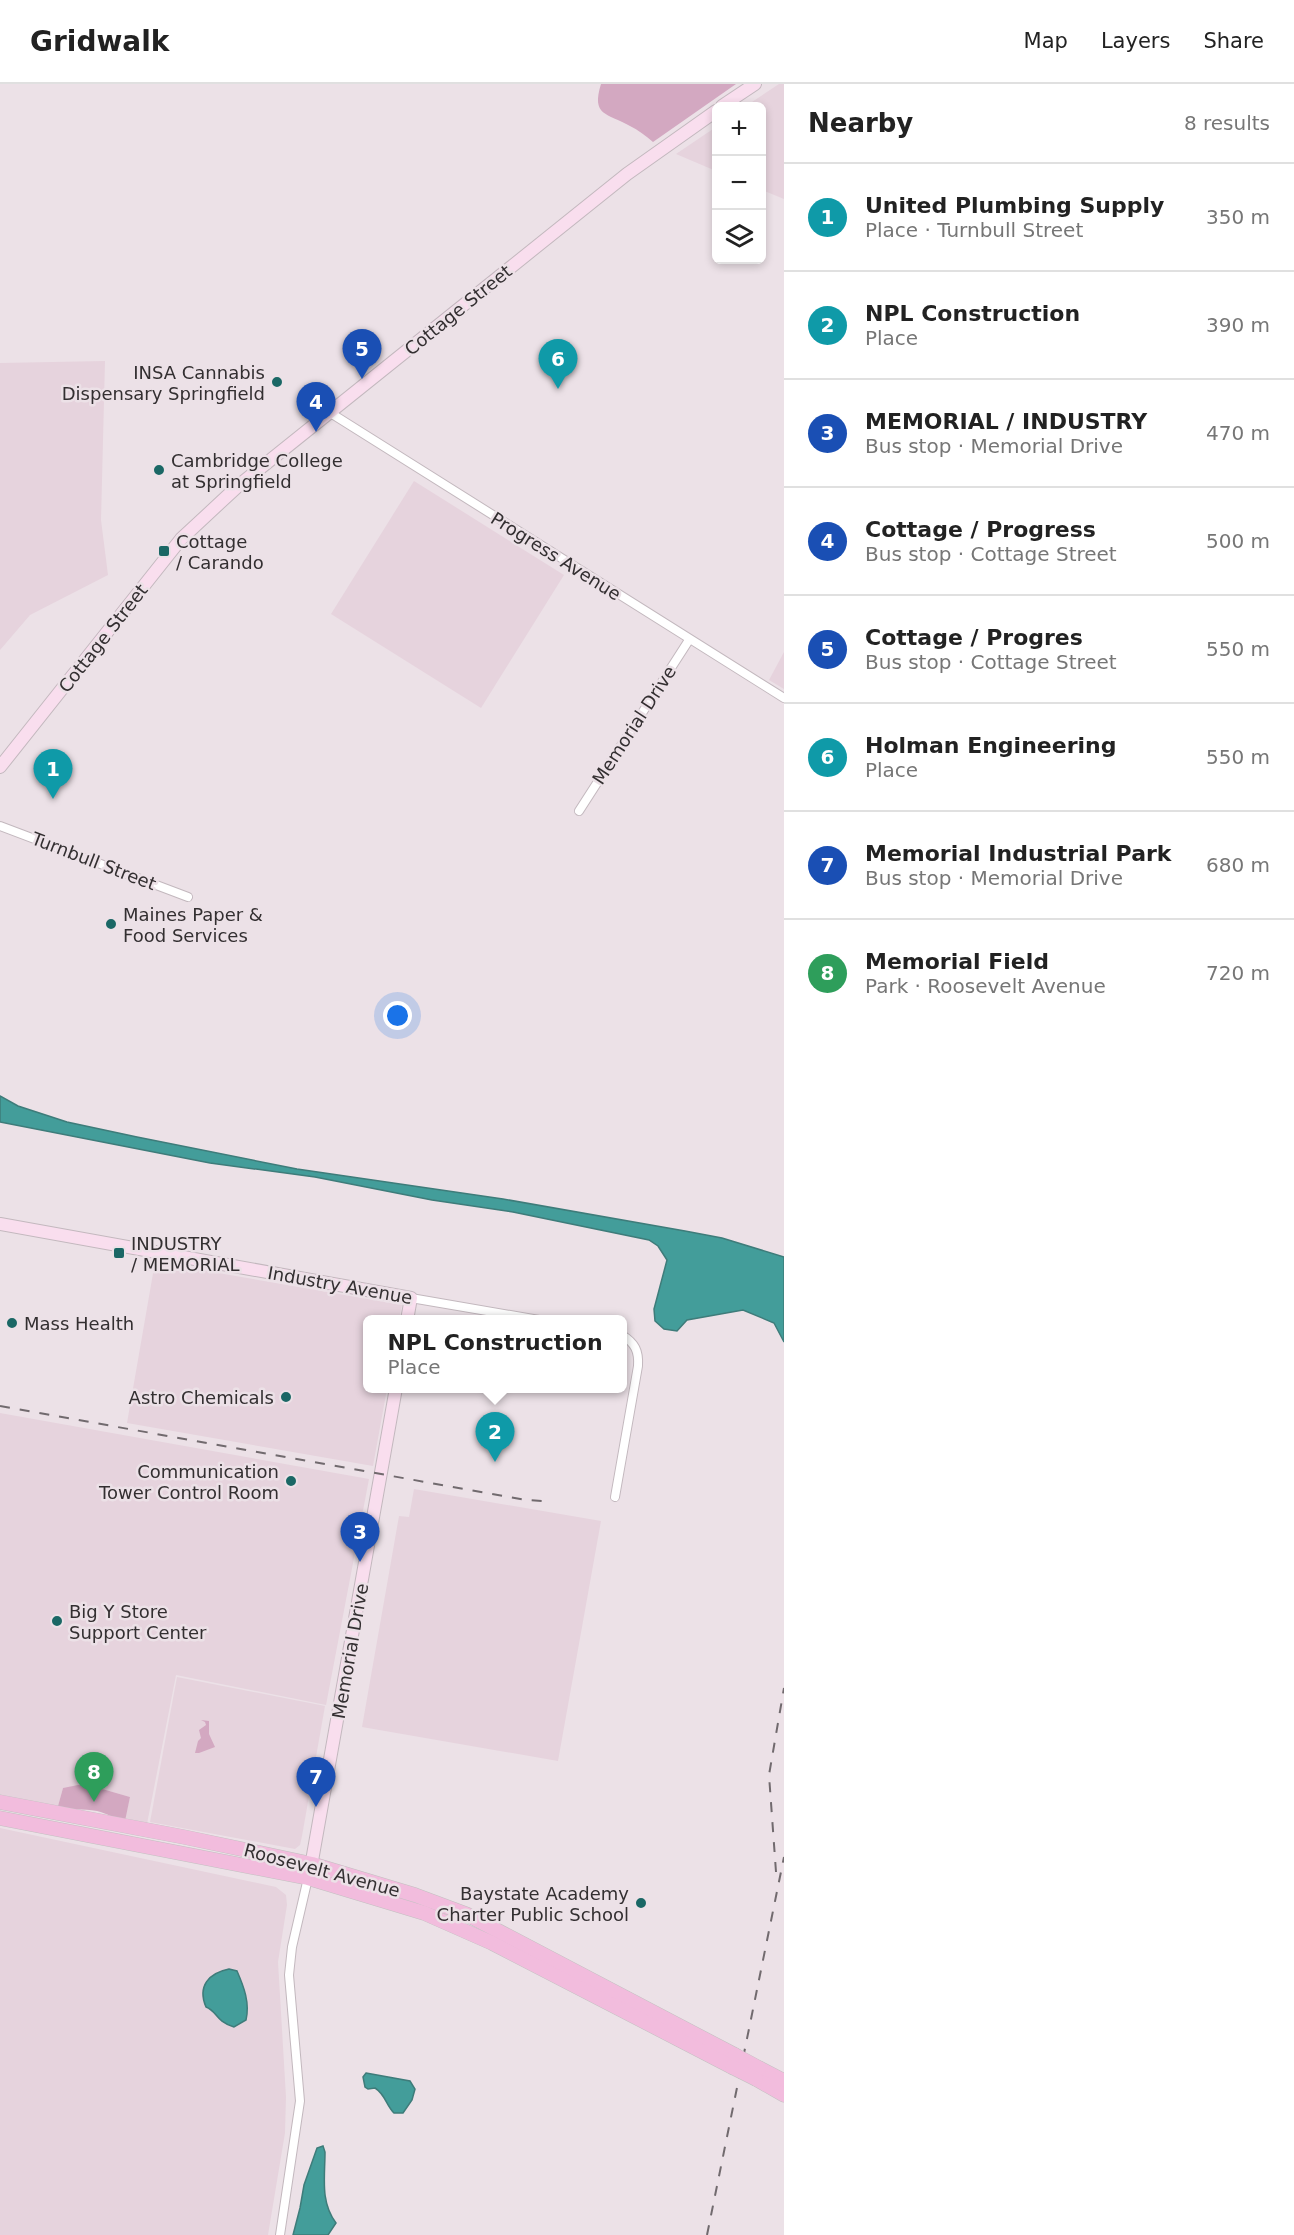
<!DOCTYPE html>
<html lang="en">
<head>
<meta charset="utf-8">
<style>
  :root { --surface:#fff; --page:#f6f6f6; --text:#222; --muted:#767676; --line:#e0e0e0; --accent:#d93025 }
  body { margin:0; font-family:"DejaVu Sans",sans-serif; background:var(--page); color:var(--text) }
  .controls { position:absolute; right:18px; top:18px; display:grid; overflow:hidden; border-radius:9px; box-shadow:0 3px 9px #0003 }
  .controls button { width:54px; height:54px; display:grid; place-items:center; padding:0; border:0; border-bottom:2px solid var(--line); background:var(--surface); color:var(--text); font:30px sans-serif }
  .you { position:absolute; left:398px; top:932px; width:21px; height:21px; margin:-15px; border:4px solid #fff; border-radius:50%; background:#1a73e8; box-shadow:0 0 0 9px #1a73e833 }
  .badge { display:grid; place-items:center; width:39px; height:39px; border-radius:50%; background:var(--accent); color:#fff; font-size:20px; font-weight:700 }
  .pin { position:absolute; translate:-50% -50px; filter:drop-shadow(0 2px 3px #0008) }
  .pin::after { content:''; position:absolute; top:32px; width:21px; height:18px; background:inherit; clip-path:polygon(0 0,100% 0,50% 100%) }
  .popup { position:absolute; left:363px; top:1231px; width:264px; height:78px; box-sizing:border-box; display:grid; place-content:center; border-radius:9px; background:var(--surface); filter:drop-shadow(0 2px 4px #0005); font-size:20px; white-space:nowrap; color:var(--muted) }
  .popup b { font-size:22px; color:var(--text) }
  .popup::after { content:''; position:absolute; left:50%; top:100%; margin-left:-12px; border:12px solid transparent; border-top-color:var(--surface) }
  .list { margin:0; padding:0; list-style:none }
  h2 { display:flex; justify-content:space-between; align-items:center; height:78px; margin:0; padding:0 24px; font-size:26px }
  h2 small { font-size:20px; font-weight:400; color:var(--muted) }
  .list li { display:grid; grid-template-columns:39px 1fr auto; gap:18px; align-items:center; box-sizing:border-box; height:108px; padding:0 24px; border-top:2px solid var(--line) }
  .list b { display:block; font-size:22px; white-space:nowrap }
  .list p { margin:0; font-size:20px; white-space:nowrap; color:var(--muted) }
  .list em { font-size:20px; font-style:normal; color:var(--muted) }
  .icon { flex:none; width:33px; height:33px; fill:none; stroke:currentColor; stroke-width:2; stroke-linecap:round; stroke-linejoin:round }
  .map { position:relative; flex:none; width:784px; height:2151px; overflow:hidden }
  header { display:flex; align-items:center; gap:36px; box-sizing:border-box; height:84px; padding:0 30px; background:var(--surface); border-bottom:2px solid var(--line) }
  header strong { font-size:28px }
  nav { display:flex; gap:33px; margin-inline-start:auto; font-size:21px }
  main { display:flex }
  aside { flex:1; background:var(--surface) }
  .map>svg:first-child { display:block }
  .built { fill:#e6d3dd }
  .green { fill:#d3a8c1 }
  .water { fill:#439d9a; stroke:#3e7c7a; stroke-width:1.5 }
  .lines { fill:none; stroke-linecap:round; stroke-linejoin:round }
  .street-casing { stroke:#c3b8be; stroke-width:10 }
  .secondary-casing { stroke:#c3b8be; stroke-width:14 }
  .primary-casing { stroke:#c2c1c1; stroke-width:15 }
  .street { stroke:#fff; stroke-width:8 }
  .secondary { stroke:#f9deee; stroke-width:12 }
  .primary { stroke:#f2bcdd; stroke-width:14 }
  .rail { stroke:#716a6e; stroke-width:2; stroke-dasharray:10 10; stroke-linecap:butt }
  .primary-bridge-casing { stroke:#c2c1c1; stroke-width:15; stroke-linecap:butt }
  .primary-bridge { stroke:#f2bcdd; stroke-width:14 }
  .poi-dot { fill:#1a6765; stroke:#ece1e7; stroke-width:2 }
  .labels { text-anchor:middle; dominant-baseline:central; stroke-width:5; stroke-linejoin:round; paint-order:stroke }
  .street-label { font-size:18px; fill:#332f31; stroke:#ece1e7 }
  .poi-label { font-size:18px; fill:#332f31; stroke:#ece1e7; text-anchor:start }
</style>
</head>
<body>
<header>
<strong>Gridwalk</strong>
<nav><a>Map</a><a>Layers</a><a>Share</a></nav>
</header>
<main>
<div class="map">
<svg width="784" height="2151" viewBox="0 0 784 2151">
  <rect width="100%" height="100%" fill="#ece1e7"/>
  <g class="built">
    <polygon points="779,0 784,0 784,115 762,106 762,22 746,22"/>
    <polygon points="716,43 716,87 676,70"/>
    <polygon points="105,277 101,436 108,491 30,531 0,566 0,279"/>
    <polygon points="414,397 564,491 481,624 331,530"/>
    <polygon points="784,568 784,605 769,596"/>
    <polygon points="155,1178 402,1221 399,1235 368,1236 368,1304 387,1305 373,1382 127,1339"/>
    <polygon points="0,1329 369,1395 326,1621 176,1591 147,1740 125,1734 130,1713 92,1702 63,1704 58,1722 0,1712"/>
    <polygon points="414,1405 601,1437 558,1677 362,1643 399,1432 409,1433"/>
    <polygon points="177,1593 325,1622 302,1752 300,1761 295,1765 150,1738"/>
    <polygon points="0,1744 276,1803 286,1811 287,1821 278,1878 286,2013 285,2049 268,2151 0,2151"/>
  </g>
  <g class="green">
    <path d="M601,0H736L653,58C646,52 638,46 630,42C607,29 591,32 601,0Z"/>
    <polygon points="201,1636 209,1637 209,1650 215,1663 199,1669 195,1669 198,1657 201,1654 199,1646 206,1641 205,1638"/>
    <path d="M78,1701L92,1702L130,1713L125,1737C114,1735 107,1729 97,1727C83,1724 71,1727 58,1722L63,1704Z"/>
  </g>
  <g class="water">
    <polygon points="0,1012 18,1022 67,1038 137,1053 297,1085 503,1115 685,1147 722,1154 784,1173 784,1258 774,1239 743,1226 687,1236 677,1247 664,1245 655,1237 654,1225 667,1176 658,1162 649,1156 513,1128 432,1116 315,1093 210,1079 0,1038"/>
    <path d="M229,1885L237,1887C244,1903 250,1919 246,1936L234,1943C215,1937 217,1927 206,1923C197,1902 209,1889 229,1885Z"/>
    <path d="M366,1989L410,1997L415,2005L412,2016L403,2029H394C386,2021 385,2010 375,2004L368,2005L365,2003L363,1993Z"/>
    <path d="M323,2062L325,2068C325,2093 320,2118 336,2139L328,2151H293L300,2124L304,2101L317,2064Z"/>
  </g>
  <g class="lines">
    <g class="street-casing">
      <g id="street">
        <polyline points="329,328 784,614"/>
        <polyline points="579,727 689,556"/>
        <polyline points="0,742 188,813"/>
        <polyline points="411,1214 539,1236"/>
        <path d="M615,1413L638,1282C639,1267 635,1259 622,1251"/>
        <polyline points="280,2151 300,2017 289,1891 292,1863 308,1794"/>
      </g>
    </g>
    <g class="secondary-casing">
      <g id="secondary">
        <polyline points="722,22 755,0"/>
        <polyline points="0,683 181,455 238,402 627,90 716,27"/>
        <polyline points="0,1140 411,1214 407,1236"/>
        <polyline points="310,1788 396,1304"/>
      </g>
    </g>
    <g class="primary-casing">
      <g id="primary">
        <polyline points="0,1718 184,1753 312,1780 415,1811 466,1830 735,1971"/>
        <polyline points="0,1734 308,1794 424,1829 492,1859 732,1983"/>
        <polyline points="759,1984 784,1997"/>
        <polyline points="756,1995 784,2011"/>
      </g>
    </g>
    <use href="#street" class="street"/>
    <use href="#secondary" class="secondary"/>
    <use href="#primary" class="primary"/>
    <g class="rail">
      <polyline points="0,1322 526,1416 543,1417"/>
      <polyline points="776,1788 769,1691 784,1604"/>
      <polyline points="707,2151 784,1773"/>
    </g>
    <g class="primary-bridge-casing">
      <g id="primary-bridge">
        <polyline points="735,1971 759,1984"/>
        <polyline points="732,1983 756,1995"/>
      </g>
    </g>
    <use href="#primary-bridge" class="primary-bridge"/>
  </g>
  <g class="poi-dot">
    <circle cx="277" cy="298" r="6"/>
    <circle cx="159" cy="386" r="6"/>
    <rect x="158" y="461" width="12" height="12" rx="3"/>
    <circle cx="111" cy="840" r="6"/>
    <rect x="113" y="1163" width="12" height="12" rx="3"/>
    <circle cx="12" cy="1239" r="6"/>
    <circle cx="286" cy="1313" r="6"/>
    <circle cx="291" cy="1397" r="6"/>
    <circle cx="57" cy="1537" r="6"/>
    <circle cx="641" cy="1819" r="6"/>
  </g>
  <g class="labels">
    <g class="street-label">
      <text transform="translate(458 226) rotate(-39)">Cottage Street</text>
      <text transform="translate(556 472) rotate(32)">Progress Avenue</text>
      <text transform="translate(103 554) rotate(-52)">Cottage Street</text>
      <text transform="translate(634 641) rotate(-57)">Memorial Drive</text>
      <text transform="translate(94 777) rotate(21)">Turnbull Street</text>
      <text transform="translate(340 1201) rotate(10)">Industry Avenue</text>
      <text transform="translate(350 1567) rotate(-80)">Memorial Drive</text>
      <text transform="translate(322 1786) rotate(15)">Roosevelt Avenue</text>
    </g>
    <g class="poi-label">
      <text x="265" y="288" text-anchor="end">INSA Cannabis<tspan x="265" dy="21">Dispensary Springfield</tspan></text>
      <text x="171" y="376">Cambridge College<tspan x="171" dy="21">at Springfield</tspan></text>
      <text x="176" y="457">Cottage<tspan x="176" dy="21">/ Carando</tspan></text>
      <text x="123" y="830">Maines Paper &amp;<tspan x="123" dy="21">Food Services</tspan></text>
      <text x="131" y="1159">INDUSTRY<tspan x="131" dy="21">/ MEMORIAL</tspan></text>
      <text x="24" y="1239">Mass Health</text>
      <text x="274" y="1313" text-anchor="end">Astro Chemicals</text>
      <text x="279" y="1387" text-anchor="end">Communication<tspan x="279" dy="21">Tower Control Room</tspan></text>
      <text x="69" y="1527">Big Y Store<tspan x="69" dy="21">Support Center</tspan></text>
      <text x="629" y="1809" text-anchor="end">Baystate Academy<tspan x="629" dy="21">Charter Public School</tspan></text>
    </g>
  </g>
</svg>
<div class="controls">
<button>+</button>
<button>−</button>
<button><svg class="icon" aria-label="layers" viewBox="0 0 24 24"><path d="M12 4l9 5-9 5-9-5zM3 14l9 5 9-5"/></svg></button>
</div>
<div class="you"></div>
<div class="pin badge" style="left:53px;top:715px;background:#0f9aa8">1</div>
<div class="pin badge" style="left:495px;top:1378px;background:#0f9aa8">2</div>
<div class="popup"><b>NPL Construction</b>Place</div>
<div class="pin badge" style="left:360px;top:1478px;background:#1a4fb4">3</div>
<div class="pin badge" style="left:316px;top:348px;background:#1a4fb4">4</div>
<div class="pin badge" style="left:362px;top:295px;background:#1a4fb4">5</div>
<div class="pin badge" style="left:558px;top:305px;background:#0f9aa8">6</div>
<div class="pin badge" style="left:316px;top:1723px;background:#1a4fb4">7</div>
<div class="pin badge" style="left:94px;top:1718px;background:#2e9e5b">8</div>
</div>
<aside>
<h2>Nearby<small>8 results</small></h2>
<ul class="list">
<li><span class="badge" style="background:#0f9aa8">1</span><div><b>United Plumbing Supply</b><p>Place · Turnbull Street</p></div><em>350 m</em></li>
<li><span class="badge" style="background:#0f9aa8">2</span><div><b>NPL Construction</b><p>Place</p></div><em>390 m</em></li>
<li><span class="badge" style="background:#1a4fb4">3</span><div><b>MEMORIAL / INDUSTRY</b><p>Bus stop · Memorial Drive</p></div><em>470 m</em></li>
<li><span class="badge" style="background:#1a4fb4">4</span><div><b>Cottage / Progress</b><p>Bus stop · Cottage Street</p></div><em>500 m</em></li>
<li><span class="badge" style="background:#1a4fb4">5</span><div><b>Cottage / Progres</b><p>Bus stop · Cottage Street</p></div><em>550 m</em></li>
<li><span class="badge" style="background:#0f9aa8">6</span><div><b>Holman Engineering</b><p>Place</p></div><em>550 m</em></li>
<li><span class="badge" style="background:#1a4fb4">7</span><div><b>Memorial Industrial Park</b><p>Bus stop · Memorial Drive</p></div><em>680 m</em></li>
<li><span class="badge" style="background:#2e9e5b">8</span><div><b>Memorial Field</b><p>Park · Roosevelt Avenue</p></div><em>720 m</em></li>
</ul>
</aside>
</main>
</body>
</html>
